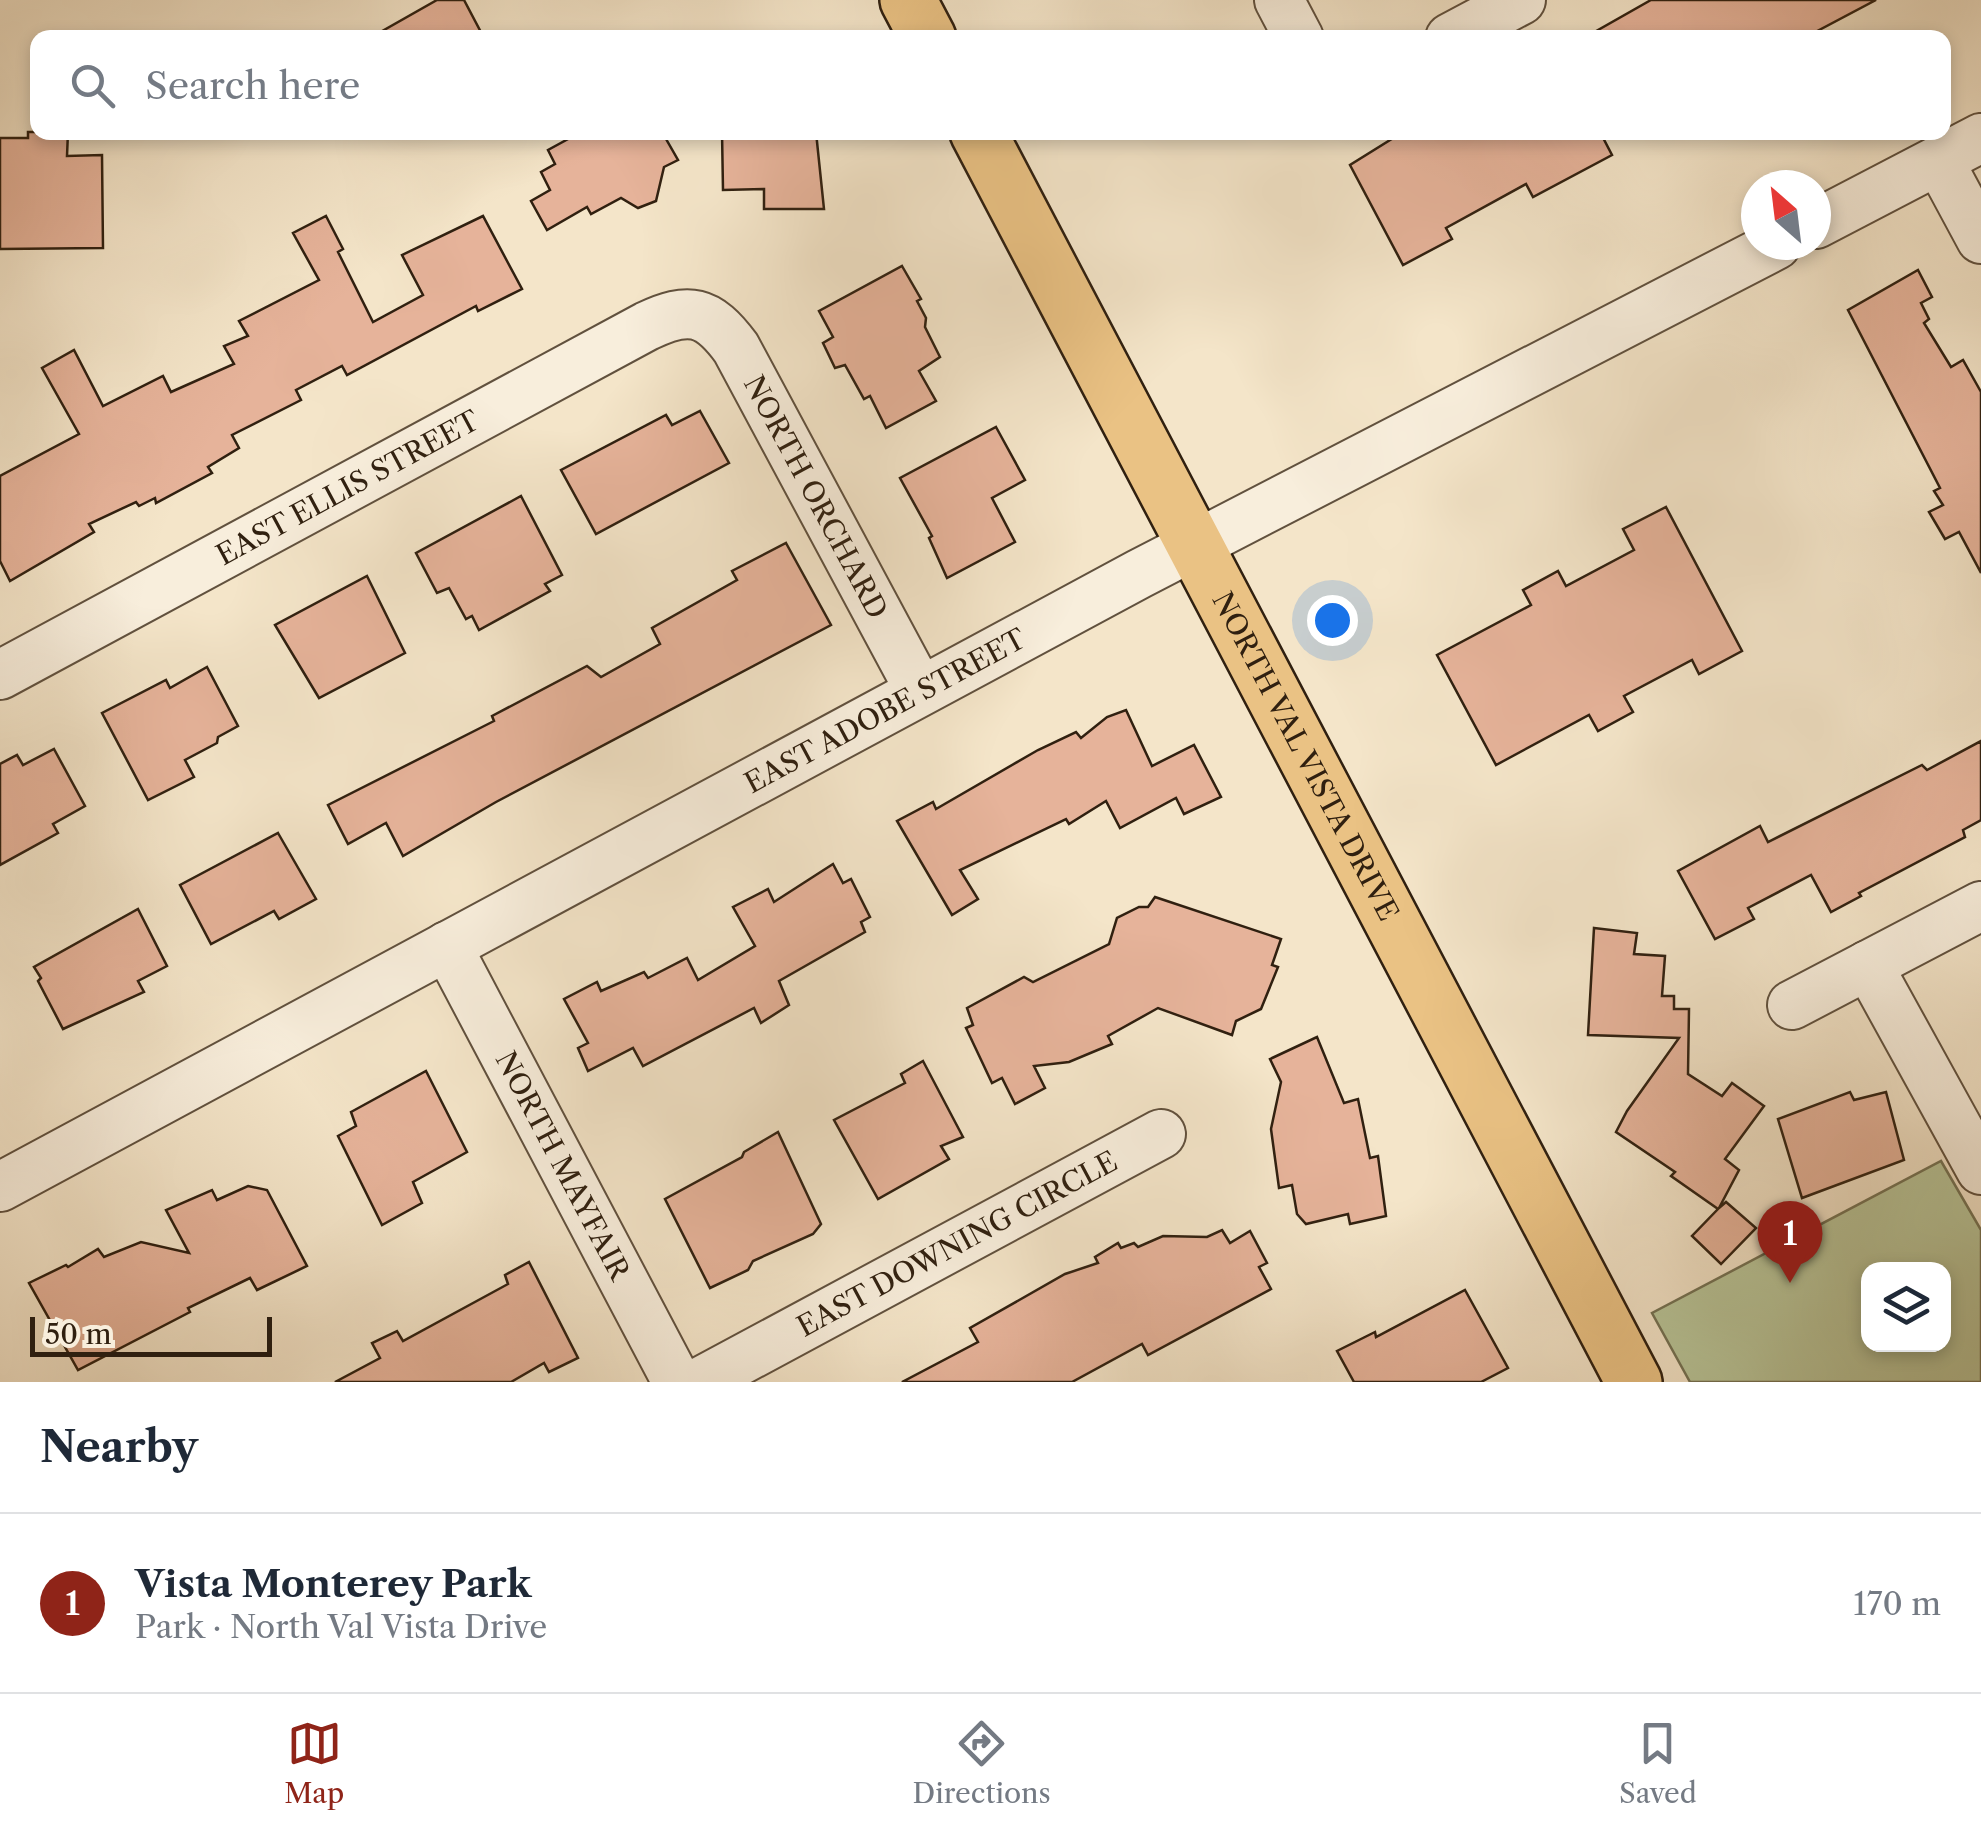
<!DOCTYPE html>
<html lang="en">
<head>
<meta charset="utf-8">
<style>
  :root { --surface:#fff; --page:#f6f6f7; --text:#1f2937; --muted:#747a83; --line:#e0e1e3; --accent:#8f2418 }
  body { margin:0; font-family:"Libre Caslon Text",serif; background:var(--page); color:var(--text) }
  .controls { position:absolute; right:30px; bottom:30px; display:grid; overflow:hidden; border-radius:20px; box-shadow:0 5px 15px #0003 }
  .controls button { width:90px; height:90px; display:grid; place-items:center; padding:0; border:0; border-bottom:2px solid var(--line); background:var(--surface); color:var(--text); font:50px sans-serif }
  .compass { position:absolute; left:1741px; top:170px; width:90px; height:90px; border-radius:50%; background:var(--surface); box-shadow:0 5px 15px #0003; rotate:332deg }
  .scale { position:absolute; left:30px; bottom:25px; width:242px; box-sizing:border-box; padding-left:10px; border:5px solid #302010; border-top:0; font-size:28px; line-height:35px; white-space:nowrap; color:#302010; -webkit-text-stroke:8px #f8eedc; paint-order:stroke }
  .you { position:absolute; left:1332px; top:620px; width:35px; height:35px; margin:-25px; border:8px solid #fff; border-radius:50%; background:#1a73e8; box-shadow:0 0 0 15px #1a73e833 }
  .badge { display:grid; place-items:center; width:65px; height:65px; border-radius:50%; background:var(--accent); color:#fff; font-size:32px; font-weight:700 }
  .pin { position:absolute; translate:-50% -82px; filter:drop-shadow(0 2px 5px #0008) }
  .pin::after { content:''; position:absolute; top:52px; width:35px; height:30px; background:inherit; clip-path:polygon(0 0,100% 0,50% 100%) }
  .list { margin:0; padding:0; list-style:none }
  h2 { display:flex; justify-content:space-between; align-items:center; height:130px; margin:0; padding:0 40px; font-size:42px }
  h2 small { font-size:32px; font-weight:400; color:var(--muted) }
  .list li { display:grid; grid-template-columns:65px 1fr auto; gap:30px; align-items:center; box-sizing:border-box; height:180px; padding:0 40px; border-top:2px solid var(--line) }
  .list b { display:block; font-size:38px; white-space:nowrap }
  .list p { margin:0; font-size:32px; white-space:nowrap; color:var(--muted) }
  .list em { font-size:32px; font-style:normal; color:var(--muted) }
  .icon { flex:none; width:55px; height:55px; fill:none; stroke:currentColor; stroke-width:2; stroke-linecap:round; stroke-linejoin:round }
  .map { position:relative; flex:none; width:1981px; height:1382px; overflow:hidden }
  .search { position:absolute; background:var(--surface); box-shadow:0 5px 15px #0003; left:30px; right:30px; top:30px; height:110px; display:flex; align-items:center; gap:25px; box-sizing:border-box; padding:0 35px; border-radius:20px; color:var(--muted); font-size:38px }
  .sheet { height:310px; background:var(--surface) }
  nav { display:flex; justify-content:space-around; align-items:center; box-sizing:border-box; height:140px; border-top:2px solid var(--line); background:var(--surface); font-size:28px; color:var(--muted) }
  nav a { display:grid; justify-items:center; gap:5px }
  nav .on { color:var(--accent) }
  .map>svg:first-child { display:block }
  .green { fill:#b8c599; stroke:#747254; stroke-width:2.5; fill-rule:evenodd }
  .building { fill:#e6b39a; stroke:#302010; stroke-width:2.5 }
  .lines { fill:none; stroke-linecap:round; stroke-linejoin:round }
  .minor-casing { stroke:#61513e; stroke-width:52 }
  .major-casing { stroke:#302010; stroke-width:60 }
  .minor { stroke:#f8eedc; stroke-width:48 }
  .major { stroke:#eac284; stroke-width:55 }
  .labels { text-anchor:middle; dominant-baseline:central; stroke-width:9; stroke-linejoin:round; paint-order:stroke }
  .street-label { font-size:28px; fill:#302010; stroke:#f8eedc }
</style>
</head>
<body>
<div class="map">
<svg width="1981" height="1382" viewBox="0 0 1981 1382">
  <rect width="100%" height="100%" fill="#f4e5c9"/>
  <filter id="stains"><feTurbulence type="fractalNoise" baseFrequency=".002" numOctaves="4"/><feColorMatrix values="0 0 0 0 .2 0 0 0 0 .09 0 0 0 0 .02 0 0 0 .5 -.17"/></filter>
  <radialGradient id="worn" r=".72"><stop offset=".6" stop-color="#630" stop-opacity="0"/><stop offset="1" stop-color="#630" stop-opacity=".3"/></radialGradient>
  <path class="green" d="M1941,1161L1981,1230V1382H1690L1652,1313ZM1868,1270H1944V1344H1868Z"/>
  <g class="building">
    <polygon points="437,0 464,0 484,38 370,38"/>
    <polygon points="1651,0 1876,0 1804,38 1584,38"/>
    <polygon points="28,132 68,132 67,156 102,155 103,248 0,249 0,138 28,138"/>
    <polygon points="581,132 662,132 678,160 664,167 656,201 638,208 621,198 591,214 587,207 547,230 531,201 550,190 541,172 555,164 548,150"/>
    <polygon points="722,132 816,132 824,209 764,209 764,189 723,190"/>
    <polygon points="1403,132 1600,132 1612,155 1533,197 1526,184 1446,228 1452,239 1403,265 1350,165"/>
    <polygon points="326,216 343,249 338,252 373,322 423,295 402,255 483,216 522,289 478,311 476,306 347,375 342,366 296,390 301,400 232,435 239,448 208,467 212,473 156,503 155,498 139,506 136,502 89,524 94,532 10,581 0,561 0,476 79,434 42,368 74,350 103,406 163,376 171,392 234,364 224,346 248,336 239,321 319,280 293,233"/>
    <polygon points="902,266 921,299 917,301 926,318 925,327 940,357 919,371 936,401 886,428 870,396 864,399 845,365 835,368 823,343 833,337 819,311"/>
    <polygon points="1918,270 1932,297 1921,303 1929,319 1924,323 1951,367 1963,360 1981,392 1981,573 1959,532 1945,539 1929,512 1943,505 1934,491 1940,488 1848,310"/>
    <polygon points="700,411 729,463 596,534 561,470 666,415 672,425"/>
    <polygon points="996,427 1025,480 992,498 1015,542 947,578 929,538 932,536 900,478"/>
    <polygon points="521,496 562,575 545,584 550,591 479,630 472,616 466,619 449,588 437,593 416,553"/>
    <polygon points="1666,507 1742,651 1699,674 1692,660 1624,696 1633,712 1598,731 1589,715 1496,765 1437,655 1531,605 1523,590 1558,571 1566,586 1634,550 1623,529"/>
    <polygon points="786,543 831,625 496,802 403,856 386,823 348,844 328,805 494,721 492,716 587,666 601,677 660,644 652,628 737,580 732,571"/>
    <polygon points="367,576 405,653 319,698 275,625"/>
    <polygon points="207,667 238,726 218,737 217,743 185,760 194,777 148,800 102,713 166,680 170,688"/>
    <polygon points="1126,710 1152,766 1194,745 1221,797 1184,814 1176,798 1120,828 1106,801 1069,824 1066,819 960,870 978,899 952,915 897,821 933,802 936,809 1038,750 1076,732 1081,738 1107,717"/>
    <polygon points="1981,741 1981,820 1963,830 1965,837 1859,893 1861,896 1831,912 1811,875 1748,908 1754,919 1715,939 1678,871 1760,826 1768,842 1922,765 1927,770"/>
    <polygon points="54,749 85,806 53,824 58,833 0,865 0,764 17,755 23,765"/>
    <polygon points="278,833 316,899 279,919 274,911 211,944 180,885"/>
    <polygon points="833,864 843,883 851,879 870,917 861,922 865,932 779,981 789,1005 761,1023 754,1008 643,1066 633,1048 588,1071 578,1048 588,1043 564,999 597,982 601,991 644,972 648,978 687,958 698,980 755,946 733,907 768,889 774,902"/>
    <polygon points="1155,897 1281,939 1272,965 1278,967 1261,1009 1236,1021 1232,1035 1158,1008 1108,1036 1112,1044 1069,1062 1034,1066 1045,1088 1015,1104 1002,1078 992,1083 966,1028 973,1025 967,1008 1024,977 1033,982 1109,944 1117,918 1139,907 1148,907"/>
    <polygon points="138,909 167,966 138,981 144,992 63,1029 38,981 41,978 34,967"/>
    <polygon points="1594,928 1637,933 1634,954 1665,956 1662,996 1674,996 1674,1009 1689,1009 1688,1074 1722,1096 1732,1083 1764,1106 1725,1159 1739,1170 1719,1208 1726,1202 1756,1228 1721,1264 1692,1236 1718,1209 1671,1176 1675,1172 1616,1132 1627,1111 1679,1038 1588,1035"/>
    <polygon points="1317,1037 1344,1103 1358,1099 1370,1158 1378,1156 1386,1216 1350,1224 1348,1214 1306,1224 1297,1214 1292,1185 1279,1188 1271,1129 1281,1082 1270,1059"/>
    <polygon points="923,1061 963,1137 941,1146 949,1159 878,1199 834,1120 905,1083 901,1074"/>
    <polygon points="426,1071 467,1152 413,1182 422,1203 382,1225 338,1136 356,1126 351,1112"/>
    <polygon points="1850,1092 1854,1100 1886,1092 1904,1160 1802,1198 1778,1119"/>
    <polygon points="778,1132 821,1224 813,1234 753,1261 748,1270 710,1288 665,1199 742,1157 744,1152"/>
    <polygon points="248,1186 267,1190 307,1266 257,1290 250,1278 188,1308 190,1312 78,1370 29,1283 66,1265 68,1267 98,1249 104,1257 141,1242 189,1253 166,1210 212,1190 217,1200"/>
    <polygon points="1222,1230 1230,1243 1250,1231 1267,1263 1259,1267 1271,1289 1148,1355 1142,1344 1072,1382 902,1382 978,1342 970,1328 1065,1274 1098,1263 1095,1257 1118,1243 1121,1248 1134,1243 1138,1247 1163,1236 1207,1237"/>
    <polygon points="529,1262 578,1358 549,1372 544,1363 511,1382 335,1382 380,1358 372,1343 397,1331 403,1341 508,1284 505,1275"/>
    <polygon points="1465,1290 1508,1368 1481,1382 1354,1382 1337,1351 1375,1332 1376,1337"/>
  </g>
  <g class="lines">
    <g class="minor-casing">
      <g id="minor">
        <polyline points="1279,0 1299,38"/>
        <polyline points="1450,38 1521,0"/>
        <polyline points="1939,161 1981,239"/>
        <polyline points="1816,224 1981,138"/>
        <path id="s1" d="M0,675L647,326C689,306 708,310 736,348L920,691"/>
        <path id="s2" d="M447,946L677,1382"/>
        <polyline points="1868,965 1981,1170"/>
        <polyline points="1792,1005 1981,906"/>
        <path id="s3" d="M0,1187L1139,574L1776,245"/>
        <path id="s4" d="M700,1382L1161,1134"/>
      </g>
    </g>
    <g class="major-casing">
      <g id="major">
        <polyline points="908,0 928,38"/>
        <path id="s5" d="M978,132L1634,1382"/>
      </g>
    </g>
    <use href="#minor" class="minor"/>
    <use href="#major" class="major"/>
  </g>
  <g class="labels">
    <g class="street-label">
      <text stroke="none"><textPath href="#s1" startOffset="395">EAST ELLIS STREET</textPath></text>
      <text stroke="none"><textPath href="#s1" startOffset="1008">NORTH ORCHARD</textPath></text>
      <text stroke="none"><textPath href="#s3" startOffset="1005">EAST ADOBE STREET</textPath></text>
      <text stroke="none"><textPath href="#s5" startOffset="705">NORTH VAL VISTA DRIVE</textPath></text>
      <text stroke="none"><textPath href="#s2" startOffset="248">NORTH MAYFAIR</textPath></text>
      <text stroke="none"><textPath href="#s4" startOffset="292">EAST DOWNING CIRCLE</textPath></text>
    </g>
  </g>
  <rect width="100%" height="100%" filter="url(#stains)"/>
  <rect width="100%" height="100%" fill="url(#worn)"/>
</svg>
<div class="controls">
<button><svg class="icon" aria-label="layers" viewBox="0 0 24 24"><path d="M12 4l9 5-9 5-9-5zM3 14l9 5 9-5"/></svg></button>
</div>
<svg class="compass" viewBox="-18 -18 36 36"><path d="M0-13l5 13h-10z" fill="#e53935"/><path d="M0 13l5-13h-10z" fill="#747a83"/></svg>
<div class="scale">50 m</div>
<div class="you"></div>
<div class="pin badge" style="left:1790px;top:1283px">1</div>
<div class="search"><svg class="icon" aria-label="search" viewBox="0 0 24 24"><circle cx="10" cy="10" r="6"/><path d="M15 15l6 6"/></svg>Search here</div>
</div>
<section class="sheet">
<h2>Nearby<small></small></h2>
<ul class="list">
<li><span class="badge">1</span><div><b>Vista Monterey Park</b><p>Park · North Val Vista Drive</p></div><em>170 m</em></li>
</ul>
</section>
<nav>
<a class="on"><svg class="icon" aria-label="map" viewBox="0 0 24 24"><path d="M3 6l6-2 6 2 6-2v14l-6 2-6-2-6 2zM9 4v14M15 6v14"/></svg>Map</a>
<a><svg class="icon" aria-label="directions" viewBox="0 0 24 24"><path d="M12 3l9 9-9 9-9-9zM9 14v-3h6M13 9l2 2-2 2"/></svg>Directions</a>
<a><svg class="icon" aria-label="saved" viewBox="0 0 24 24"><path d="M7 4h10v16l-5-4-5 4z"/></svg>Saved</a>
</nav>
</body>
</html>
